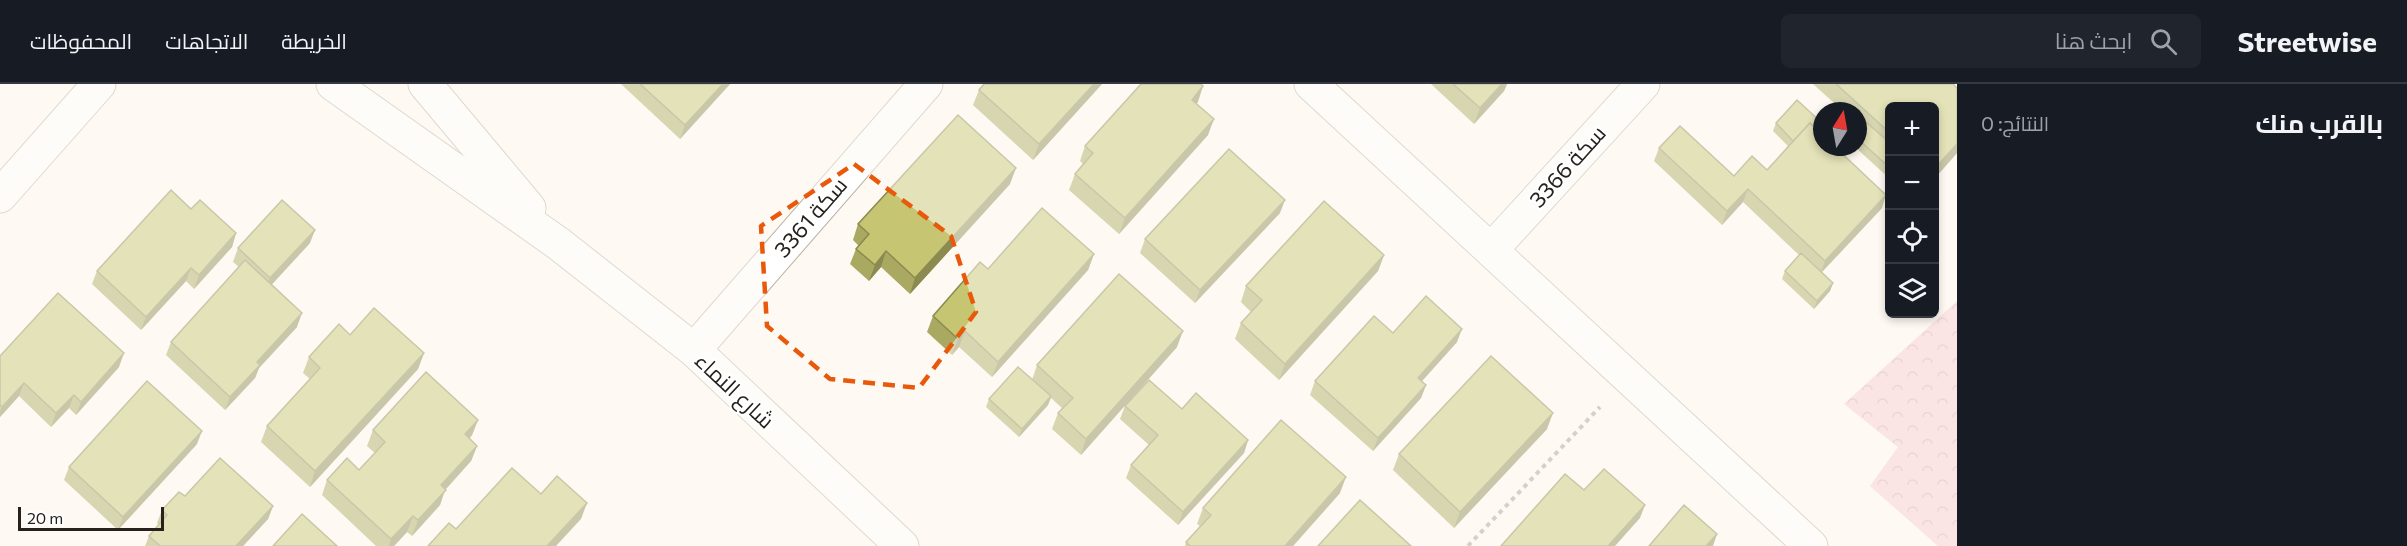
<!DOCTYPE html>
<html lang="ar">
<head>
<meta charset="utf-8">
<style>
  :root { --surface:#171b24; --page:#20242c; --text:#f1f3f6; --muted:#9ea1a6; --line:#363941 }
  body { margin:0; font-family:Commissioner,Cairo,sans-serif; background:var(--page); color:var(--text); direction:rtl }
  .controls { position:absolute; right:18px; top:18px; display:grid; overflow:hidden; border-radius:9px; box-shadow:0 3px 9px #0003 }
  .controls button { width:54px; height:54px; display:grid; place-items:center; padding:0; border:0; border-bottom:2px solid var(--line); background:var(--surface); color:var(--text); font:30px sans-serif }
  .compass { position:absolute; left:1813px; top:18px; width:54px; height:54px; border-radius:50%; background:var(--surface); box-shadow:0 3px 9px #0003; rotate:11deg }
  .scale { position:absolute; left:18px; bottom:15px; width:146px; box-sizing:border-box; padding-left:6px; border:3px solid #26211c; border-top:0; font-size:16px; line-height:21px; white-space:nowrap; color:#26211c; -webkit-text-stroke:4px #fff; paint-order:stroke }
  .list { margin:0; padding:0; list-style:none }
  h2 { display:flex; justify-content:space-between; align-items:center; height:78px; margin:0; padding:0 24px; font-size:26px }
  h2 small { font-size:20px; font-weight:400; color:var(--muted) }
  .icon { flex:none; width:33px; height:33px; fill:none; stroke:currentColor; stroke-width:2; stroke-linecap:round; stroke-linejoin:round }
  .map { position:relative; flex:none; width:1957px; height:462px; overflow:hidden; direction:ltr }
  header { display:flex; align-items:center; gap:36px; box-sizing:border-box; height:84px; padding:0 30px; background:var(--surface); border-bottom:2px solid var(--line) }
  header strong { font-size:28px }
  nav { display:flex; gap:33px; margin-inline-start:auto; font-size:21px }
  .search { width:420px; height:54px; background:var(--page); display:flex; align-items:center; gap:15px; box-sizing:border-box; padding:0 21px; border-radius:9px; color:var(--muted); font-size:22px }
  main { display:flex }
  aside { flex:1; background:var(--surface) }
  .map>svg:first-child { display:block }
  .park { fill:url(#park-crowns) }
  .lines { fill:none; stroke-linecap:round; stroke-linejoin:round }
  .minor-casing { stroke:#bcb0a1; stroke-width:35 }
  .tertiary-casing { stroke:#bcb0a1; stroke-width:35 }
  .path { stroke:#a5a09a; stroke-width:4; stroke-dasharray:4.5 4.5; stroke-linecap:butt }
  .minor { stroke:#fff; stroke-width:33 }
  .tertiary { stroke:#fff; stroke-width:33 }
  .wall { fill:#aaa962 }
  .shaded-wall { fill:#8b8a50 }
  .building { fill:#c6c572; stroke:#8b8a50; stroke-width:1.5 }
  .marked { fill:none; stroke:#e8590c; stroke-width:4.5; stroke-dasharray:12 8; stroke-linejoin:round }
  .labels { text-anchor:middle; dominant-baseline:central; stroke-width:4.5; stroke-linejoin:round; paint-order:stroke }
  .street-label { font-size:22px; fill:#26211c; stroke:#fff }
</style>
</head>
<body>
<header>
<strong>Streetwise</strong>
<div class="search"><svg class="icon" aria-label="search" viewBox="0 0 24 24"><circle cx="10" cy="10" r="6"/><path d="M15 15l6 6"/></svg>ابحث هنا</div>
<nav><a>الخريطة</a><a>الاتجاهات</a><a>المحفوظات</a></nav>
</header>
<main>
<aside>
<h2>بالقرب منك<small>النتائج: 0</small></h2>
<ul class="list">
</ul>
</aside>
<div class="map">
<svg width="1957" height="462" viewBox="0 0 1957 462">
  <defs>
    <pattern id="park-crowns" width="20" height="18" patternUnits="userSpaceOnUse" patternTransform="scale(1.5)"><rect width="20" height="18" fill="#f6c9d2"/><path d="M2 6a3 3 0 1 1 6 0M12 15a3 3 0 1 1 6 0" fill="none" stroke="#d3acb4"/></pattern>
  </defs>
  <rect width="100%" height="100%" fill="#fef9f2"/>
  <polygon class="park" points="1957,217 1957,462 1938,462 1870,402 1898,363 1844,320"/>
  <g class="lines">
    <g class="minor-casing">
      <g id="minor">
        <polyline points="1311,0 1811,462"/>
        <polyline points="1492,165 1643,0"/>
        <polyline points="694,266 926,0"/>
      </g>
    </g>
    <g class="tertiary-casing">
      <g id="tertiary">
        <polyline points="333,0 559,160 694,266 902,462"/>
        <polyline points="425,0 529,124"/>
        <polyline points="0,112 99,0"/>
      </g>
    </g>
    <polyline class="path" points="1468,462 1600,323"/>
    <use href="#minor" class="minor"/>
    <use href="#tertiary" class="tertiary"/>
  </g>
  <g class="wall">
    <polygon points="621,0 730,0 680,55"/>
    <polygon points="984,0 1102,0 1033,76 973,21 979,6"/>
    <polygon points="1431,0 1507,0 1504,7 1474,40"/>
    <polygon points="1813,0 1953,0 1957,4 1957,69 1935,94 1935,22 1890,22 1890,95 1855,63 1858,63 1858,27 1843,27"/>
    <polygon points="1198,18 1196,20 1208,51 1119,150 1069,106 1075,90 1083,80 1080,77 1085,62"/>
    <polygon points="1776,39 1822,63 1882,124 1822,188 1833,199 1830,207 1814,225 1782,195 1785,187 1799,171 1743,118 1722,141 1654,77 1659,64 1734,92 1767,86 1788,62 1773,47"/>
    <polygon points="1010,100 910,210 881,183 869,197 850,180 856,165 859,162 853,156 858,140"/>
    <polygon points="191,125 236,149 232,163 194,205 186,197 141,246 92,200 97,187"/>
    <polygon points="1280,129 1195,219 1140,169 1145,155"/>
    <polygon points="310,159 271,201 297,243 259,284 255,294 225,326 166,271 171,258 239,183 233,178 238,164"/>
    <polygon points="1094,170 1088,186 992,293 959,263 952,271 927,248 933,232"/>
    <polygon points="1384,171 1378,187 1279,296 1235,255 1241,239 1251,228 1241,218 1246,202"/>
    <polygon points="1393,249 1457,258 1422,297 1426,301 1421,314 1373,367 1310,311 1315,297"/>
    <polygon points="350,251 424,269 418,285 310,403 261,358 267,342 310,295 303,289 309,273"/>
    <polygon points="1177,263 1081,371 1052,345 1058,329 1062,324 1051,314 1048,321 1019,353 986,323 989,315 1032,296 1037,281"/>
    <polygon points="0,272 119,283 76,331 69,324 51,343 19,312 0,333"/>
    <polygon points="1125,322 1182,325 1248,356 1244,369 1178,441 1126,394 1131,381 1149,361 1120,335"/>
    <polygon points="478,336 472,351 469,355 477,362 471,377 445,406 440,421 412,452 407,448 394,462 376,462 322,411 327,396 359,386 375,369 367,362 373,346"/>
    <polygon points="1547,345 1454,444 1393,386 1399,370"/>
    <polygon points="197,360 118,446 64,396 69,383"/>
    <polygon points="1340,409 1293,462 1185,462 1186,458 1200,442 1197,440 1203,424"/>
    <polygon points="185,412 273,422 268,435 243,462 145,462 149,452 159,441 157,439 162,426"/>
  </g>
  <g class="shaded-wall">
    <polygon points="723,0 730,0 680,55 685,41"/>
    <polygon points="1094,0 1102,0 1033,76 1039,60"/>
    <polygon points="1502,0 1507,0 1504,7 1474,40 1480,24"/>
    <polygon points="1203,2 1198,18 1186,32 1192,16"/>
    <polygon points="1214,35 1208,51 1119,150 1125,134"/>
    <polygon points="1957,60 1957,69 1935,94 1935,84"/>
    <polygon points="1016,84 1010,100 910,210 915,194"/>
    <polygon points="1748,105 1743,118 1722,141 1727,127"/>
    <polygon points="1886,111 1882,124 1820,190 1825,177"/>
    <polygon points="1285,116 1280,129 1195,219 1200,206"/>
    <polygon points="315,146 310,159 265,208 270,194"/>
    <polygon points="236,149 232,163 194,205 199,191"/>
    <polygon points="886,167 881,183 869,197 875,181"/>
    <polygon points="1094,170 1088,186 992,293 998,278"/>
    <polygon points="1384,171 1378,187 1279,296 1285,280"/>
    <polygon points="191,184 186,197 141,246 146,233"/>
    <polygon points="1833,199 1830,207 1814,225 1817,217"/>
    <polygon points="302,229 297,243 259,284 255,294 225,326 230,313 257,278"/>
    <polygon points="1462,245 1457,258 1413,307 1418,294"/>
    <polygon points="965,247 959,263 952,271 958,255"/>
    <polygon points="1183,247 1177,263 1081,371 1086,355"/>
    <polygon points="124,269 119,283 76,331 81,318"/>
    <polygon points="424,269 418,285 310,403 315,387"/>
    <polygon points="24,299 19,312 0,333 0,327 2,323"/>
    <polygon points="1426,301 1421,314 1373,367 1378,354"/>
    <polygon points="74,311 69,324 51,343 56,329"/>
    <polygon points="1051,312 1048,321 1019,353 1022,345"/>
    <polygon points="1553,329 1547,345 1454,444 1460,428"/>
    <polygon points="478,336 472,351 459,366 465,350"/>
    <polygon points="202,347 197,360 118,446 123,433"/>
    <polygon points="1248,356 1244,369 1178,441 1183,428"/>
    <polygon points="477,362 471,377 445,406 440,421 412,452 418,436 441,401"/>
    <polygon points="1346,393 1340,409 1293,462 1285,462"/>
    <polygon points="587,419 581,435 556,462 547,462"/>
    <polygon points="1645,421 1640,434 1615,462 1608,462"/>
    <polygon points="273,422 268,435 243,462 236,462"/>
    <polygon points="413,432 407,448 394,462 389,462 391,455"/>
    <polygon points="1717,450 1713,462 1706,462"/>
  </g>
  <g class="building">
    <polygon points="640,0 723,0 685,41"/>
    <polygon points="984,0 1094,0 1039,60 979,6"/>
    <polygon points="1141,0 1201,0 1203,2 1192,16 1214,35 1125,134 1075,90 1093,69 1085,62"/>
    <polygon points="1453,0 1502,0 1480,24"/>
    <polygon points="1836,0 1953,0 1957,4 1957,60 1935,84 1935,22 1890,22 1890,49"/>
    <polygon points="1797,16 1822,39 1822,51 1810,39 1793,57 1776,39"/>
    <polygon points="1850,23 1854,27 1846,27"/>
    <polygon points="958,31 1016,84 915,194 886,167 875,181 856,165 869,150 858,140"/>
    <polygon points="1858,31 1890,59 1890,84 1858,55"/>
    <polygon points="1810,39 1822,51 1822,63 1835,63 1886,111 1825,177 1748,105 1727,127 1659,64 1680,42 1734,92 1752,72 1767,86"/>
    <polygon points="1229,65 1285,116 1200,206 1145,155"/>
    <polygon points="171,106 191,125 200,116 236,149 199,191 191,184 146,233 97,187"/>
    <polygon points="282,116 315,146 270,194 238,164"/>
    <polygon points="1324,117 1384,171 1285,280 1241,239 1262,216 1246,202"/>
    <polygon points="1042,124 1094,170 998,278 965,247 958,255 933,232 980,178 988,185"/>
    <polygon points="1801,169 1833,199 1817,217 1785,187"/>
    <polygon points="245,176 302,229 257,278 260,281 230,313 171,258"/>
    <polygon points="1119,190 1183,247 1086,355 1058,329 1073,314 1037,281"/>
    <polygon points="58,209 124,269 81,318 74,311 56,329 24,299 2,323 0,321 0,272"/>
    <polygon points="1426,212 1462,245 1418,294 1426,301 1378,354 1315,297 1374,232 1393,249"/>
    <polygon points="374,224 424,269 315,387 267,342 320,284 309,273 339,240 350,251"/>
    <polygon points="1491,272 1553,329 1460,428 1399,370"/>
    <polygon points="1018,283 1051,312 1022,345 989,315"/>
    <polygon points="426,288 478,336 465,350 477,362 441,401 446,406 418,436 413,432 391,455 327,396 347,374 359,386 385,358 373,346"/>
    <polygon points="1149,296 1182,325 1196,309 1248,356 1183,428 1131,381 1158,351 1125,322"/>
    <polygon points="147,297 202,347 123,433 69,383"/>
    <polygon points="1281,336 1346,393 1285,462 1190,462 1186,458 1211,431 1203,424"/>
    <polygon points="220,374 273,422 236,462 160,462 149,452 167,431 162,426 179,408 185,412"/>
    <polygon points="512,384 541,410 557,392 587,419 547,462 428,462 449,439 456,445"/>
    <polygon points="1604,385 1645,421 1608,462 1501,462 1565,390 1584,406"/>
    <polygon points="1360,416 1411,462 1318,462"/>
    <polygon points="1684,421 1717,450 1706,462 1649,462"/>
    <polygon points="302,430 337,462 273,462"/>
  </g>
  <path d="M0 0H1957V462H0ZM854,80L951,152L976,228L919,304L830,295L767,242L761,142Z" fill="#fef9f2" fill-opacity=".55" fill-rule="evenodd"/>
  <path class="marked" d="M854,80L951,152L976,228L919,304L830,295L767,242L761,142Z"/>
  <g class="labels">
    <g class="street-label">
      <text transform="translate(1567 82) rotate(-48)">سكة 3366</text>
      <text transform="translate(810 133) rotate(-49)">سكة 3361</text>
      <text transform="translate(735 306) rotate(43)">شارع النماء</text>
    </g>
  </g>
</svg>
<div class="controls">
<button>+</button>
<button>−</button>
<button><svg class="icon" aria-label="locate" viewBox="0 0 24 24"><circle cx="12" cy="12" r="6"/><path d="M12 2v4M12 18v4M2 12h4M18 12h4"/></svg></button>
<button><svg class="icon" aria-label="layers" viewBox="0 0 24 24"><path d="M12 4l9 5-9 5-9-5zM3 14l9 5 9-5"/></svg></button>
</div>
<svg class="compass" viewBox="-18 -18 36 36"><path d="M0-13l5 13h-10z" fill="#e53935"/><path d="M0 13l5-13h-10z" fill="#9ea1a6"/></svg>
<div class="scale">20 m</div>
</div>
</main>
</body>
</html>
